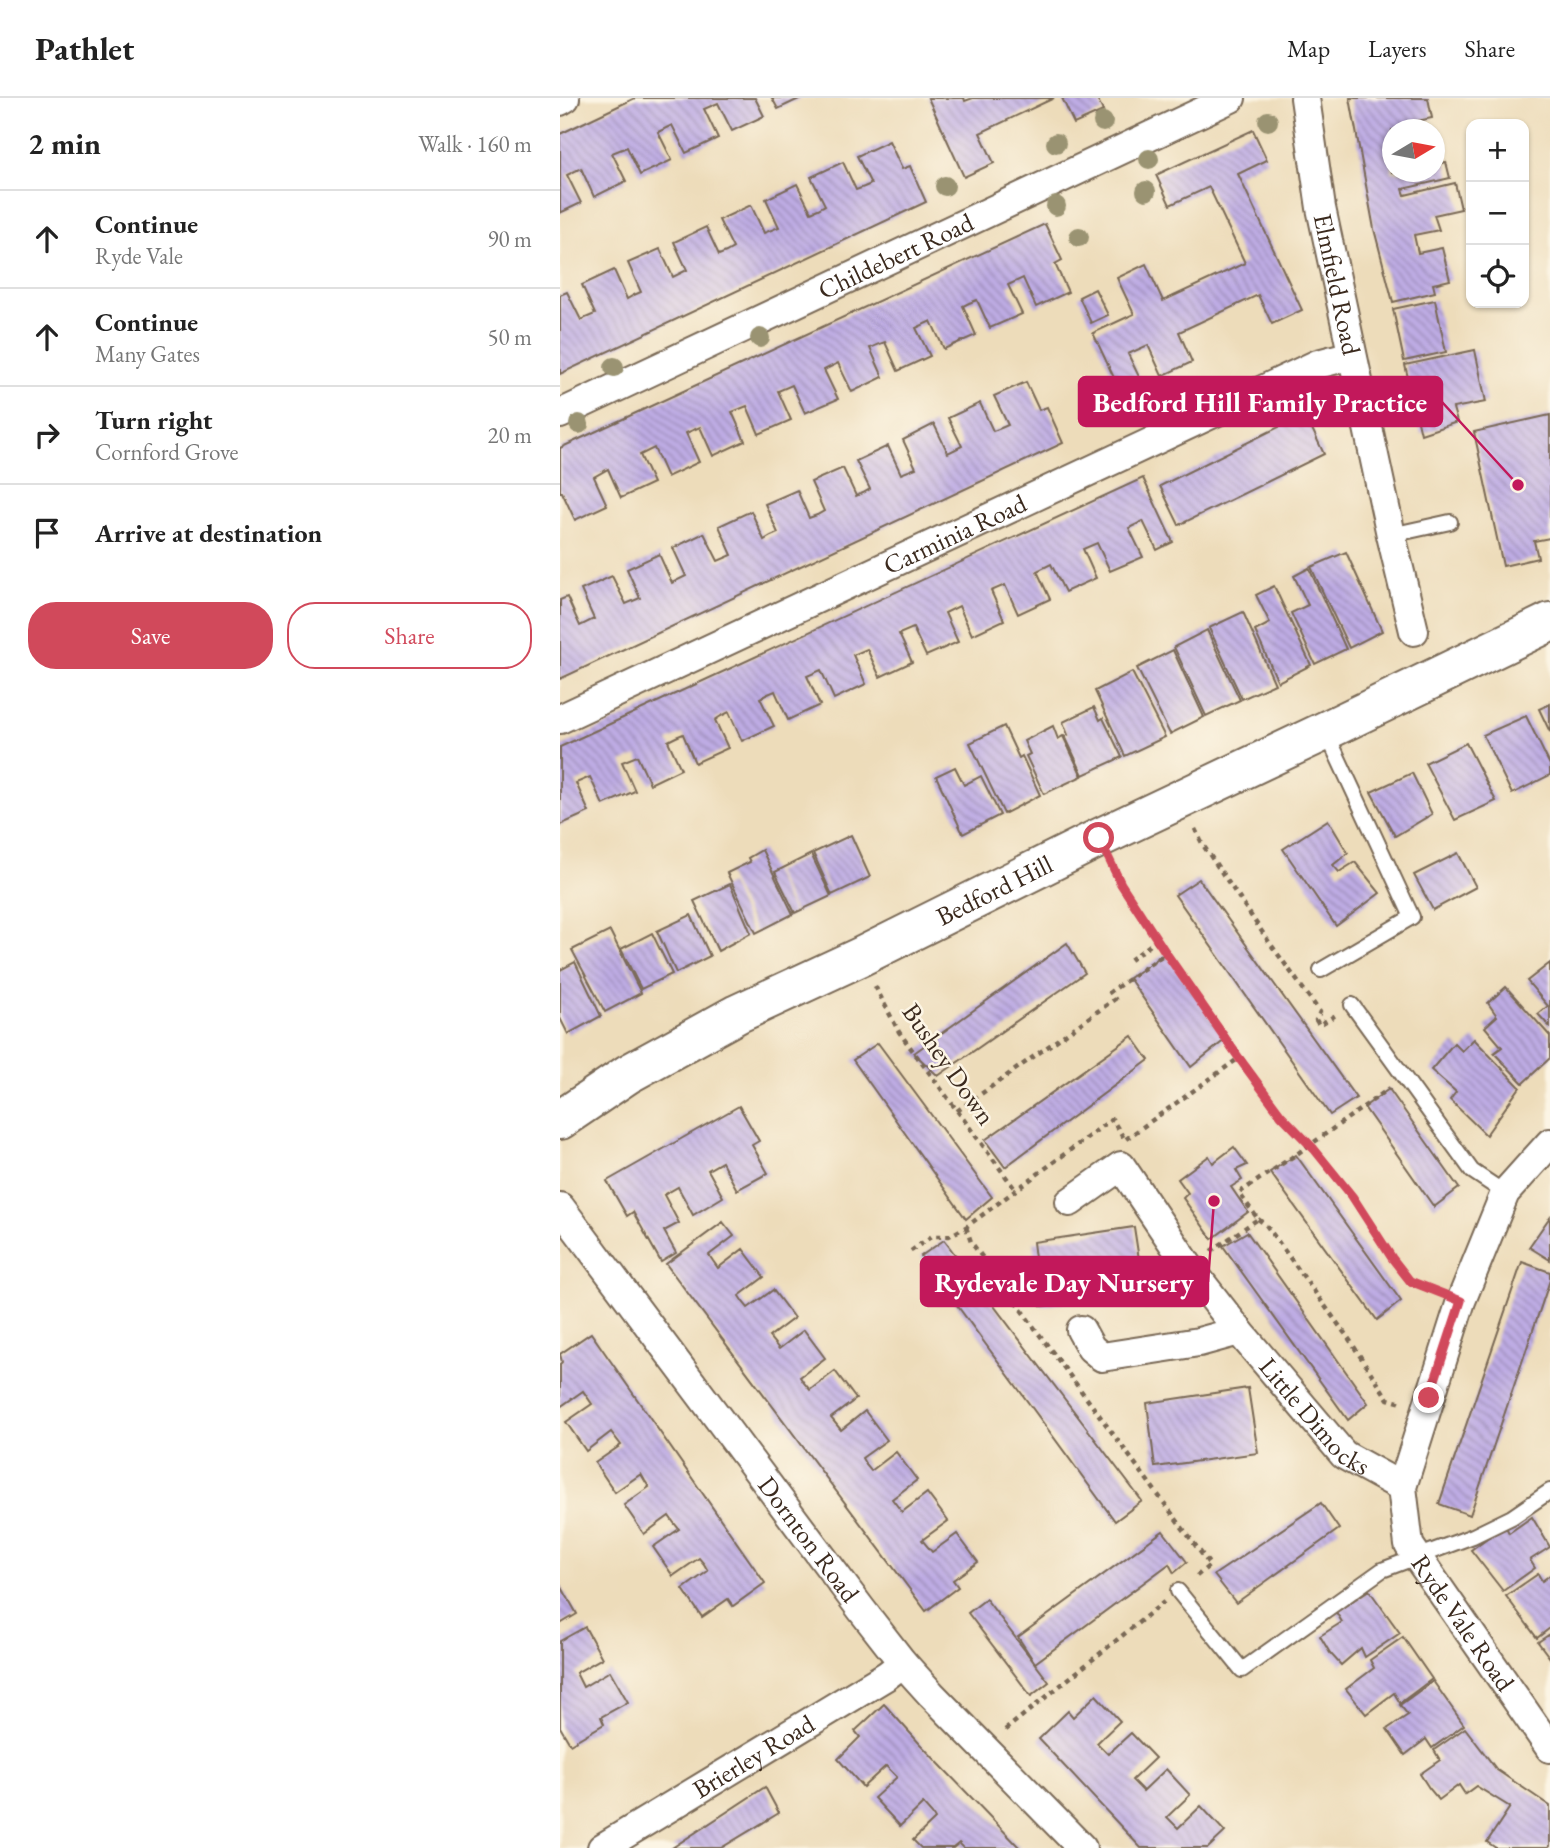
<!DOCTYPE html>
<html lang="en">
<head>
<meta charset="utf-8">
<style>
  :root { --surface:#fff; --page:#f6f6f6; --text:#222; --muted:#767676; --line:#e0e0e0; --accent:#d1495b }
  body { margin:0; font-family:"EB Garamond",serif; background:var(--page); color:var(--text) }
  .controls { position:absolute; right:21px; top:21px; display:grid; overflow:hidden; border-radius:14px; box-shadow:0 2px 5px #0004 }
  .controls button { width:63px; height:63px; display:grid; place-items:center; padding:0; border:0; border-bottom:2px solid var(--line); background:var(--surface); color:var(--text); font:35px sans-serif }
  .compass { position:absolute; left:822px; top:21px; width:63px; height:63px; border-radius:50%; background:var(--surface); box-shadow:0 2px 5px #0004; rotate:80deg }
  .stop { position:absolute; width:21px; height:21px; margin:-16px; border:5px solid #d1495b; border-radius:50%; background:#fff }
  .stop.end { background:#d1495b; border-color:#fff; box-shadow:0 2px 7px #0008 }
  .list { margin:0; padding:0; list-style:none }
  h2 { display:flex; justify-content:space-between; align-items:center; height:91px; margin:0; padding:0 28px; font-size:30px }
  h2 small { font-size:23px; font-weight:400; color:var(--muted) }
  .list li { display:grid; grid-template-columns:46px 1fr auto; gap:21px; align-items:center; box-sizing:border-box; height:98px; padding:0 28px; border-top:2px solid var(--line) }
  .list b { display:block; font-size:26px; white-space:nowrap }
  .list p { margin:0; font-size:23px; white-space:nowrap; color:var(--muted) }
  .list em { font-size:23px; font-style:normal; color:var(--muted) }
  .actions { display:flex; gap:14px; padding:21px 28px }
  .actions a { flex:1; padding:16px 0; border:2px solid var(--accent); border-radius:28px; text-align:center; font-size:24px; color:var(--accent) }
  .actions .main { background:var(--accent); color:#fff }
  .icon { flex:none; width:38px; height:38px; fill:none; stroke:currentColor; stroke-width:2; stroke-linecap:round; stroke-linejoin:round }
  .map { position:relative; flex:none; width:990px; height:1750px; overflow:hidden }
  header { display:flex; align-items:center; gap:42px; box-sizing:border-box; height:98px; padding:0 35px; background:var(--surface); border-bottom:2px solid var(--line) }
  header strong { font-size:33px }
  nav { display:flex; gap:38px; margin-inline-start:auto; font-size:24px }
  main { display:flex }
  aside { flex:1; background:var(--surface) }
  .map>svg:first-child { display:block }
  .building { fill:url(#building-back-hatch) }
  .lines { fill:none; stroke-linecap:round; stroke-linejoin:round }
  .lane-casing { stroke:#796855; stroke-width:18 }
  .street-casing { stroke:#796855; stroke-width:32 }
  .secondary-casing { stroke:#796855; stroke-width:42 }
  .path { stroke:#796855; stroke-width:4.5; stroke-dasharray:5 5; stroke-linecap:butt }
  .lane { stroke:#fff; stroke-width:14 }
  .street { stroke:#fff; stroke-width:28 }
  .secondary { stroke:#fff; stroke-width:38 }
  .tree { fill:#9a9372 }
  .route { stroke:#d1495b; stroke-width:9 }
  .labels { text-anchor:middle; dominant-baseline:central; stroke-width:5; stroke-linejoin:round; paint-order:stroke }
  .street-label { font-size:26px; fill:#3b2a1e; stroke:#fcf5e5 }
  .leader { fill:none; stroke:#c2185b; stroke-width:2.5 }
  .callout-dot { fill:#c2185b; stroke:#fcf5e5; stroke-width:2.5 }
  .callout { fill:#c2185b; stroke:#c2185b; stroke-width:2.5 }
  .callout-label { font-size:28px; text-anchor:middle; font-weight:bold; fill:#fff }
</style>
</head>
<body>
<header>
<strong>Pathlet</strong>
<nav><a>Map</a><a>Layers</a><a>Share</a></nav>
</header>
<main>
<aside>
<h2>2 min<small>Walk · 160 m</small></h2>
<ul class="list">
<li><svg class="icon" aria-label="ahead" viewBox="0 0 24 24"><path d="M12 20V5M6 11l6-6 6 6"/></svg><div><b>Continue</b><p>Ryde Vale</p></div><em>90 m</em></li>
<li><svg class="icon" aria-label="ahead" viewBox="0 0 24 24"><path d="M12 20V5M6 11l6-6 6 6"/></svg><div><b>Continue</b><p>Many Gates</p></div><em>50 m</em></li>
<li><svg class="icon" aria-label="right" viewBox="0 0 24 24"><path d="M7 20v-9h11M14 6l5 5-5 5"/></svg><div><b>Turn right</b><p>Cornford Grove</p></div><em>20 m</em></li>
<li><svg class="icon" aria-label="arrive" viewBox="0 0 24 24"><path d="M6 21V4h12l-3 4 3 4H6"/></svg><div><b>Arrive at destination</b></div></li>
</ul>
<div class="actions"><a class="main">Save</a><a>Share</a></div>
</aside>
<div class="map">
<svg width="990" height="1750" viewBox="0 0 990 1750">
  <defs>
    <pattern id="building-back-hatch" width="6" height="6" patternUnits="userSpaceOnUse" patternTransform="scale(1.75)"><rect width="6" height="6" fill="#beace4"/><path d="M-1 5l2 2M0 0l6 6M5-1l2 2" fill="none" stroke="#9c8cb8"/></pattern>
  </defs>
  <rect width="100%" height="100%" fill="#fcf5e5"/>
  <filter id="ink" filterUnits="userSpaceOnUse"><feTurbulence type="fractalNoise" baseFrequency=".0143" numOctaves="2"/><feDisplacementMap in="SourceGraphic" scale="14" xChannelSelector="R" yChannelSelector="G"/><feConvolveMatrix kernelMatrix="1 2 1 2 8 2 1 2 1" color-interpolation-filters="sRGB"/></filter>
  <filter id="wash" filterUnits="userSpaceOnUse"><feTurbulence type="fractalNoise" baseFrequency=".00686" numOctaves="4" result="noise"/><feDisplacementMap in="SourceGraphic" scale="28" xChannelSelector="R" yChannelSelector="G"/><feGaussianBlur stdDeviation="1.57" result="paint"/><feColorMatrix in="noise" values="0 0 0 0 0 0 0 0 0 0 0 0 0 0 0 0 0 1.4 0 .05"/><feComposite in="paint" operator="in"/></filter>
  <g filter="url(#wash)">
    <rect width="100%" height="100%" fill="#eddcba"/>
    <g id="blocks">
      <g class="building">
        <polygon points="75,0 195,0 204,18 172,33 158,5 144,11 158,40 126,55 112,27 98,34 112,62 80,77 67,49 52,55 66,83 34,99 21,70 7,77 21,105 0,115 0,36"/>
        <polygon points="212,0 241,0 218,11"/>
        <polygon points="368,0 404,0 405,3 413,0 494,0 420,35 434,65 404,79"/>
        <polygon points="502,0 537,0 543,13 514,26"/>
        <polygon points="790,0 868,0 872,20 857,23 858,32 832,32 832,74 874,74 874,67 886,64 890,80 843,91 845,97 895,85 901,111 874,117 879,132 854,137 858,155 882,150 890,182 873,186 875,194 833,204 814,131"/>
        <polygon points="693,32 707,62 678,76 742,212 712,226 698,197 619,234 632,264 602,278 588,247 568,256 583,287 562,297 533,235 574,216 557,180 586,166 603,203 685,165 649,89 610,107 596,77"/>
        <polygon points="329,43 342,71 350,68 366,104 0,276 0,197 7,194 21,222 35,216 22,187 54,172 67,201 74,197 81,194 68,165 100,151 113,179 127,172 114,144 146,129 159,157 166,154 173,150 159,122 191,107 204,135 219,129 206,101 237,86 251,114 258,111 265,107 251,79 283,64 296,92 304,89 311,86 297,58"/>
        <polygon points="485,126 502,162 495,166 508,194 476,209 463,180 448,187 462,216 430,230 417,202 409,205 403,208 416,237 384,251 371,223 356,230 370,258 338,273 325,244 317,247 310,250 323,279 292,294 278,265 264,272 278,301 245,315 232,287 218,293 231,322 199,336 187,308 172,314 185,343 153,358 140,329 126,335 139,364 107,379 94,350 80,357 93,385 61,400 48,371 34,379 47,407 15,422 2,394 0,394 0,350"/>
        <polygon points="535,191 548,217 531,225 519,199"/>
        <polygon points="875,202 886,254 844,263 833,211"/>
        <polygon points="915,252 926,304 893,310 897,324 861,336 845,267"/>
        <polygon points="466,284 479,312 487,309 503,345 0,581 0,502 7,499 20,528 34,521 21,492 52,478 66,506 80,500 67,471 99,456 112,485 126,478 113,450 144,435 158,463 172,457 159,428 191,413 204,442 211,438 218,435 205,406 237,392 249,420 257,417 264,413 251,384 283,370 296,398 303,395 310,391 296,363 328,348 341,376 356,370 343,342 374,326 388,355 402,348 388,320 420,305 433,333 441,330 448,327 434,298"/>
        <polygon points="745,316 764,356 619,427 600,388"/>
        <polygon points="990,317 990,440 974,443 978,460 943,468 914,334"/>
        <polygon points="583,380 613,444 597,452 583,423 569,430 583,459 550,473 537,445 523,451 536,480 505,494 491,466 477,473 490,501 458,516 445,487 431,493 444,522 412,537 399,508 385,515 398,544 366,558 353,530 339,536 352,564 320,579 307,551 293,557 306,586 274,601 261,572 247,578 260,607 228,622 215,593 208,596 200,600 214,628 182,643 169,614 161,618 155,622 168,650 135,665 123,636 116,639 108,643 121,671 90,686 77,658 62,664 75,693 43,707 30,679 16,685 29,714 0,727 0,649"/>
        <polygon points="786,454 822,533 789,550 751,469"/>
        <polygon points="749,470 786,551 755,566 731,515 748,507 734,478"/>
        <polygon points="714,488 751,567 718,584 695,533 710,525 696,497"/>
        <polygon points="683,514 715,586 682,601 649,530"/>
        <polygon points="647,532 680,602 646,618 614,549"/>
        <polygon points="613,552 644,619 610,636 577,570"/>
        <polygon points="572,574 605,639 565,658 535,593"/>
        <polygon points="990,606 990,634 979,611"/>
        <polygon points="534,609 540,622 543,620 562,659 523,677 505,638 508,637 503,624"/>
        <polygon points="966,618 990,667 990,677 952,696 923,637"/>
        <polygon points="444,628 459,660 462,658 480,697 444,716 410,645"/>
        <polygon points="493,628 498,641 503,638 522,678 484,696 466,658 470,656 464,643"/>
        <polygon points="906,645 936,703 895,722 865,665"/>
        <polygon points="395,669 404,687 421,678 440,717 403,736 376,678"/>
        <polygon points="852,675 872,716 835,738 811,694"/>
        <polygon points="768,722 788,755 773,767 779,774 795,764 820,795 776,828 723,751"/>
        <polygon points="291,737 310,779 272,797 253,755"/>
        <polygon points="202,752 233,816 196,835 167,775 190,764 188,760"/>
        <polygon points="898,755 916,789 873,812 854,777"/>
        <polygon points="251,756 271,798 235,815 215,774"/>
        <polygon points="639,781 796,1000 770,1017 615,797"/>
        <polygon points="170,786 191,835 158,853 134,803"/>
        <polygon points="131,817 150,858 116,875 97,833"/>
        <polygon points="50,833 81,895 45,914 12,852"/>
        <polygon points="92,835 112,876 81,891 61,851"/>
        <polygon points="507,845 525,875 378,978 354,955"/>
        <polygon points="606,855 666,941 631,969 569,880"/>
        <polygon points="15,864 41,918 8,936 0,920 0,872"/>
        <polygon points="990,865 990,929 978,916 988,908 967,883"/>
        <polygon points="946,889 990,938 990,960 963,985 934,955 942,949 925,929 937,918 928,905"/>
        <polygon points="572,938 589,962 445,1069 425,1042"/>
        <polygon points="914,941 960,989 926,1037 890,1002 896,994 871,972 894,945 902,953"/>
        <polygon points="318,945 432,1099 406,1121 293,962"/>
        <polygon points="829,991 899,1090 874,1109 804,1009"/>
        <polygon points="179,1008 199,1043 192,1047 208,1075 177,1092 162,1064 148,1072 163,1099 133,1117 118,1089 104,1097 119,1125 104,1133 116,1155 101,1164 73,1114 67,1118 47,1083"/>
        <polygon points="674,1049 687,1067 676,1072 682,1082 671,1089 688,1114 652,1141 623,1100 628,1095 618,1081 649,1058 653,1065"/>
        <polygon points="736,1057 841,1203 817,1222 710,1074"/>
        <polygon points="990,1119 990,1162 969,1149"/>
        <polygon points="163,1124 174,1138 149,1157 153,1163 158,1170 183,1151 204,1179 179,1198 183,1204 188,1210 213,1192 234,1220 209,1239 219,1251 244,1232 265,1260 240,1279 244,1285 250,1292 275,1273 296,1301 271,1320 281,1332 305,1313 327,1342 302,1360 306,1367 311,1373 336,1354 357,1382 332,1401 342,1414 367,1395 388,1423 362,1442 372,1454 397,1436 418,1464 393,1482 398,1489 366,1513 106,1166"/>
        <polygon points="574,1129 584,1194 481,1208 473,1144"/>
        <polygon points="687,1134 808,1305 788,1322 663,1148"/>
        <polygon points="384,1142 582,1403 555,1423 361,1158"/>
        <polygon points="962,1164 990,1174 990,1182 910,1417 879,1406"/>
        <polygon points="31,1235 205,1485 173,1508 168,1501 142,1519 123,1491 148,1473 144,1466 139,1460 113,1478 93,1449 119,1431 114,1425 109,1418 84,1436 64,1407 89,1389 85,1383 81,1376 55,1394 35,1365 61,1347 51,1334 26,1353 6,1324 32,1306 23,1293 0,1309 0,1266 2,1264 0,1256"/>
        <polygon points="688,1290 698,1355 595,1369 587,1305"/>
        <polygon points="761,1405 779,1431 676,1505 654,1477"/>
        <polygon points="972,1419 990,1449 970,1462 975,1470 943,1493 911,1452 945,1427 949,1435"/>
        <polygon points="603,1433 627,1464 614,1475 609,1466 475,1565 458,1539"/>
        <polygon points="978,1476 982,1483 990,1477 990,1530 977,1540 946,1498"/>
        <polygon points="0,1486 17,1516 0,1526"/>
        <polygon points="809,1492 840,1535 805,1559 801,1550 781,1567 770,1555 760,1538 782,1524 776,1514"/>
        <polygon points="426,1501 489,1584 471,1598 408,1515"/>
        <polygon points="25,1529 42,1560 16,1575 23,1589 50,1573 68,1604 41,1619 44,1626 10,1646 0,1629 0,1543"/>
        <polygon points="990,1536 990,1560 978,1544"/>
        <polygon points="843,1539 872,1581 840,1605 834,1595 806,1616 786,1591 814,1570 810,1562"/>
        <polygon points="873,1583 904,1627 872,1650 866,1641 845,1657 827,1631 848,1617 840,1607"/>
        <polygon points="536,1597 560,1623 537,1645 548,1656 571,1635 595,1660 572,1682 583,1693 606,1671 630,1697 607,1719 618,1730 641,1708 665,1734 648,1750 581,1750 479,1641 508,1613 513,1619"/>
        <polygon points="324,1606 360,1646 460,1750 404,1750 399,1745 393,1750 361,1750 353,1742 375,1721 372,1716 363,1706 340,1728 314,1700 337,1679 326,1668 303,1689 278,1661 300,1639 295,1633"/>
        <polygon points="905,1630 937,1672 990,1708 990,1748 988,1750 936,1750 927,1744 950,1709 916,1688 905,1696 899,1687 879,1702 869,1690 860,1676 880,1662 874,1652"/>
        <polygon points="205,1689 219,1715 161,1750 112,1750"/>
      </g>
    </g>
  </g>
  <g filter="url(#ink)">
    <use href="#blocks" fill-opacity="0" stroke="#796855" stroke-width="2"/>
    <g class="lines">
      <g class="lane-casing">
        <g id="lane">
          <polyline points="831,437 890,424"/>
          <polyline points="761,872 852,819 766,634"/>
          <polyline points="792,907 912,1073 945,1095"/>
          <polyline points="618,1493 682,1572 822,1472 913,1438 952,1419 990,1393"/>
        </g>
      </g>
      <g class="street-casing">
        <g id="street">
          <path id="s1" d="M745,0L761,110L831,437L854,533"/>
          <polyline points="0,3 5,0"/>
          <path id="s2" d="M0,316L671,0"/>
          <path id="s3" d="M0,621L758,266L792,257"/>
          <path id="s4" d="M990,1045L945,1095L901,1203L842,1389L849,1447L990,1650"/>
          <path id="s5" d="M510,1104L561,1068L629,1169L679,1233L784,1357L842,1389"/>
          <path id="s6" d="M0,1109L301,1511L343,1565L371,1596L522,1750"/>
          <polyline points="521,1232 531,1250 542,1259 639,1244 679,1233"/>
          <path id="s7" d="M42,1750L326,1578L343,1565"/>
        </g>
      </g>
      <g class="secondary-casing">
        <g id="secondary">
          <path id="s8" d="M0,1022L68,976L177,916L300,859L539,740L765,633L990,524"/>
        </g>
      </g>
      <g class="path">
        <polyline points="635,731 643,747 709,844 760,914 756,922 759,927 776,917"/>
        <polyline points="553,769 561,786 606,855 721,1017 754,1051 792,1098 832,1160 850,1183 877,1195"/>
        <polyline points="570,862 597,842"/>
        <polyline points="315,888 339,934 455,1091"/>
        <polyline points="397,1013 555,901 550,894 606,855"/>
        <polyline points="566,1041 679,960"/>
        <polyline points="698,1121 706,1127 789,1241 828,1301 842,1305"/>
        <polyline points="406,1129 411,1144 650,1467 633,1481"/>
        <polyline points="351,1153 372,1138 389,1138 406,1129 552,1021 565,1042"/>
        <polyline points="651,1153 698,1121 679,1095 750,1047 830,990"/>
        <polyline points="445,1632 604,1504"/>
      </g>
      <use href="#lane" class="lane"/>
      <use href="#street" class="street"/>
      <use href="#secondary" class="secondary"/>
    </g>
    <g class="tree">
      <circle cx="708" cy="23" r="10"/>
      <circle cx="543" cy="24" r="10"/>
      <circle cx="496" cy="45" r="10"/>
      <circle cx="589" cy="61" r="10"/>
      <circle cx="385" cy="88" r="10"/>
      <circle cx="586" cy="93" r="10"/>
      <circle cx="496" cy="108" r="10"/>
      <circle cx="519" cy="139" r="10"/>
      <circle cx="200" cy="240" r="10"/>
      <circle cx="54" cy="269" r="10"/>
      <circle cx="19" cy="326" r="10"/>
    </g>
  </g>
  <g class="lines" filter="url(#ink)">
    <polyline class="route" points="539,740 561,786 606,855 679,960 721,1017 754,1051 792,1098 832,1160 850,1183 901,1203 869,1300"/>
  </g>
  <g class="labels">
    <g class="street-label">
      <text stroke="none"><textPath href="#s2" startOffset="371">Childebert Road</textPath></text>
      <text stroke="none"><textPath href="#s1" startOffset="189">Elmfield Road</textPath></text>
      <text stroke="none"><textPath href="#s3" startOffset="436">Carminia Road</textPath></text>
      <text stroke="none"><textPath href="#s8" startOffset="492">Bedford Hill</textPath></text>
      <text transform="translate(389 966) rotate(55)">Bushey Down</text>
      <text stroke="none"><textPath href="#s5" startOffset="380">Little Dimocks</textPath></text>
      <text stroke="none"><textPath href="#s6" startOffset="415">Dornton Road</textPath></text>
      <text stroke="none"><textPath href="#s4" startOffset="532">Ryde Vale Road</textPath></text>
      <text stroke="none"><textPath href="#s7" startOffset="177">Brierley Road</textPath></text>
    </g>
  </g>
  <path class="leader" d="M958 387L882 304M654 1103L648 1184"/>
  <g class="callout-dot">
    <circle cx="958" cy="387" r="7"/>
    <circle cx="654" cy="1103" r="7"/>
  </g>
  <g class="callout">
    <rect x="519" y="279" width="363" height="49" rx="7"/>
    <rect x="361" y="1159" width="287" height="49" rx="7"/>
  </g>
  <g class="callout-label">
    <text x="700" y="314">Bedford Hill Family Practice</text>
    <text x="504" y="1194">Rydevale Day Nursery</text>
  </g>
</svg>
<div class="controls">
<button>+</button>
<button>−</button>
<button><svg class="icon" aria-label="locate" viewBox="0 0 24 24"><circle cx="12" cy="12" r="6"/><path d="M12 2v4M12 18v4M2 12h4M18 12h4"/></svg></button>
</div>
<svg class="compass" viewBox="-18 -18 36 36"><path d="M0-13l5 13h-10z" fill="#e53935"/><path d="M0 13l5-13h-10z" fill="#767676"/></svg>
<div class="stop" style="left:539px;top:740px"></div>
<div class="stop end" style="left:869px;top:1300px"></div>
</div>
</main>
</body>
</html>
